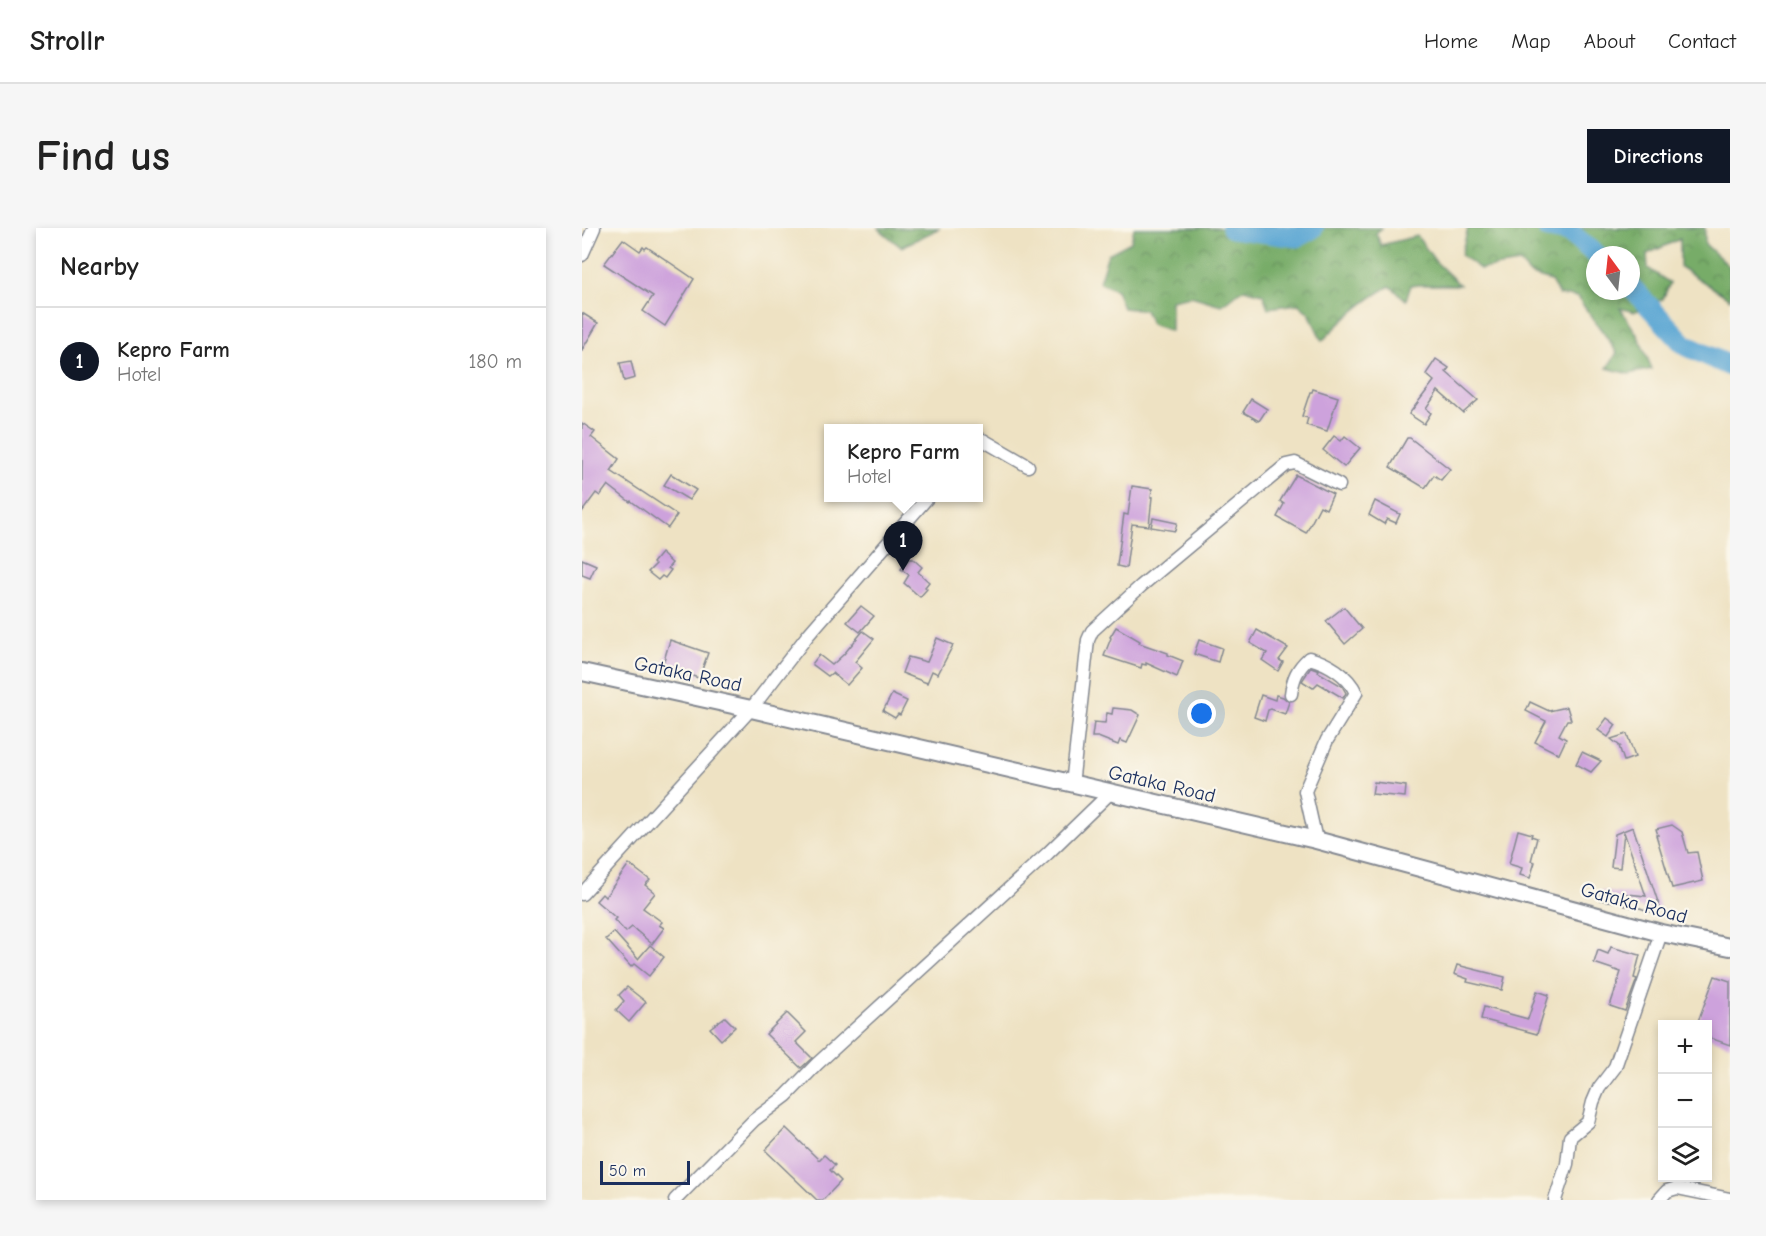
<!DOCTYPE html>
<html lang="en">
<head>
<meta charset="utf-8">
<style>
  :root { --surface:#fff; --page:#f6f6f6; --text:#222; --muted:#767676; --line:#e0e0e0; --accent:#111827 }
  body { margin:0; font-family:"Comic Neue",sans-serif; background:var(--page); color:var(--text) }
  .controls { position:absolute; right:18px; bottom:18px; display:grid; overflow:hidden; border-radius:0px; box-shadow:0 3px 9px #0003 }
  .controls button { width:54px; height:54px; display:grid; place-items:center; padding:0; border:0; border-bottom:2px solid var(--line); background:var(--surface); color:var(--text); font:30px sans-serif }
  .compass { position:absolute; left:1004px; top:18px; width:54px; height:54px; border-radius:50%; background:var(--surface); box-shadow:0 3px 9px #0003; rotate:345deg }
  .scale { position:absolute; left:18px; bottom:15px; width:90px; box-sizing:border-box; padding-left:6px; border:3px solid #1b2f5e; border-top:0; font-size:16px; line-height:21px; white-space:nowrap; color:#1b2f5e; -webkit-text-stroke:4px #fbf7ec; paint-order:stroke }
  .you { position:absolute; left:620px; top:486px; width:21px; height:21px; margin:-15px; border:4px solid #fff; border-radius:50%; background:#1a73e8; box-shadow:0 0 0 9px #1a73e833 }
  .badge { display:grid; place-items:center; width:39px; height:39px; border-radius:50%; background:var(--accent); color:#fff; font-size:20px; font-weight:700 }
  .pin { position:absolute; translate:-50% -50px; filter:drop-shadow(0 2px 3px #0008) }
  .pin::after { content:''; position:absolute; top:32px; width:21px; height:18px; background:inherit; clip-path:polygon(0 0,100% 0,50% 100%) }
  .popup { position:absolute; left:242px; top:196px; width:159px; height:78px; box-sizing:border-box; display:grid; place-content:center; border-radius:0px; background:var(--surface); filter:drop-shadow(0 2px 4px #0005); font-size:20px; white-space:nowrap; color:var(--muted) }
  .popup b { font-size:22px; color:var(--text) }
  .popup::after { content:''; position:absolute; left:50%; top:100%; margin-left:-12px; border:12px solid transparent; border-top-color:var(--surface) }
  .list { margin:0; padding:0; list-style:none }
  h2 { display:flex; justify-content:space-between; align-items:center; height:78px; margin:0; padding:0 24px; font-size:26px }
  h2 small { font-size:20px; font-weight:400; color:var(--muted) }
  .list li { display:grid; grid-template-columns:39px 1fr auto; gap:18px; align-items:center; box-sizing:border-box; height:108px; padding:0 24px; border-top:2px solid var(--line) }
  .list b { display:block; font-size:22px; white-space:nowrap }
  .list p { margin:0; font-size:20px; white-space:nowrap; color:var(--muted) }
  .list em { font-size:20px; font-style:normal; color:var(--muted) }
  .icon { flex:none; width:33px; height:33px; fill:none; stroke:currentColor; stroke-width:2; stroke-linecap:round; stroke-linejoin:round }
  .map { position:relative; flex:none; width:1148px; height:972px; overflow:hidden; border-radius:0px }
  header { display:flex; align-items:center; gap:36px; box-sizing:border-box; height:84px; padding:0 30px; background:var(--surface); border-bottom:2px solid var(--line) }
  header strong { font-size:28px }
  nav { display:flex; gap:33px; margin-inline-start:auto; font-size:21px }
  .intro { display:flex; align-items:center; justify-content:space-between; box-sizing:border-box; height:144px; padding:0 36px }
  h1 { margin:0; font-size:42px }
  .button { padding:15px 27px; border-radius:0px; background:var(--accent); color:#fff; font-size:21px; font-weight:700 }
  main { display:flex; gap:36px; padding:0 36px }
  aside { flex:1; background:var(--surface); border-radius:0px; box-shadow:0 3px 9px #0003 }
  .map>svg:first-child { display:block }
  .forest { fill:url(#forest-crowns); stroke:#496e63; stroke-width:1.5; fill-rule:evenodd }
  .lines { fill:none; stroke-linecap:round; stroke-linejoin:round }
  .river { stroke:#5aa6d3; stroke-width:21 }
  .building { fill:#cda2dc }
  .street-casing { stroke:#848890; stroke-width:15 }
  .secondary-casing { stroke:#848890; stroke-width:20 }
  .street { stroke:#fff; stroke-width:12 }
  .secondary { stroke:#fff; stroke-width:16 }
  .labels { text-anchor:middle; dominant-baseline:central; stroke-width:4.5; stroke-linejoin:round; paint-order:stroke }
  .street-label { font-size:20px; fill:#1b2f5e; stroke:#fbf7ec }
</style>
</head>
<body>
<header>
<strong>Strollr</strong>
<nav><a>Home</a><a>Map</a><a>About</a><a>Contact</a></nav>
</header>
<div class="intro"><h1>Find us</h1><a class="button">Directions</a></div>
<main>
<aside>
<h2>Nearby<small></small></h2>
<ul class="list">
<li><span class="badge">1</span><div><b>Kepro Farm</b><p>Hotel</p></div><em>180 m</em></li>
</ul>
</aside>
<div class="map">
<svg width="1148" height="972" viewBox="0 0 1148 972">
  <defs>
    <pattern id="forest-crowns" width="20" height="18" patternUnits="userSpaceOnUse" patternTransform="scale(1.5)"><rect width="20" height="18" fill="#77ac68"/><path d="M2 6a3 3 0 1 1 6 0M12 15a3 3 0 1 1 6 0" fill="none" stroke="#618c59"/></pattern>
  </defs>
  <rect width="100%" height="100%" fill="#fbf7ec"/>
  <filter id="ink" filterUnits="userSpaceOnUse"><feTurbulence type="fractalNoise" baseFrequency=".0167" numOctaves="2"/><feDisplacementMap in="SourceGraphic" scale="12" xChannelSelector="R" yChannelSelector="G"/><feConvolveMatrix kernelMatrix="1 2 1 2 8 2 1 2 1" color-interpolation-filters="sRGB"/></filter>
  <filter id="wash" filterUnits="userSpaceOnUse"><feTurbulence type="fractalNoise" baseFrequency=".008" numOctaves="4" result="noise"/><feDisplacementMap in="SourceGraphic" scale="24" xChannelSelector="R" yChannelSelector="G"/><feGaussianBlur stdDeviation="1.35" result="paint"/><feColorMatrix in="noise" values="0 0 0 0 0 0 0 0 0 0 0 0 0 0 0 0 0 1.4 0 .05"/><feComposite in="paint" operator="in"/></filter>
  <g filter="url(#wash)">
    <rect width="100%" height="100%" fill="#eee2c3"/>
    <g class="forest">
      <polygon points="296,0 358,0 319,19"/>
      <path d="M552,0H800L794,5L799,17L835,8L854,34L878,57H829L824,72L808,58C782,72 761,92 740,113L727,85L716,76L686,80L681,66L662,61L639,77L609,68L589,72V103L569,96L563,82L541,80L534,62L517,54L526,26L549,14Z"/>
      <path d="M886,0H1123V16L1148,39V71L1098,39V11L1065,26L1066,40L1088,55L1081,71L1052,84L1038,80L1056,108L1070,141L1047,146L1025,140L1035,125L1026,111L995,69L977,67L969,53L949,47L938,35L898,41L879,27ZM1013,27H1049V63H1013Z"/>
    </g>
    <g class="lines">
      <g class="river">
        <polyline points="650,0 715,9 731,0"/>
        <polyline points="966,0 987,4 1015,27"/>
        <polyline points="1049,59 1103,117 1148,138"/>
      </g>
    </g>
    <g id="blocks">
      <g class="building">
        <polygon points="41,11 58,23 61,19 63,21 65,19 112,51 83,98 61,83 71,68 22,36"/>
        <polygon points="0,85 16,95 0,122"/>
        <polygon points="854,131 867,140 864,144 896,172 881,185 856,163 844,181 849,185 842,196 827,186 852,153 844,146"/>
        <polygon points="49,133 53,150 42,153 38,135"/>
        <polygon points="731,161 756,169 745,203 724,197 726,190 720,188 728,164 730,164"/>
        <polygon points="669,171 685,181 677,193 661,184"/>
        <polygon points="0,195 13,204 9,209 37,231 29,243 95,287 86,300 49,273 48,274 26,257 18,268 14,265 0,284"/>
        <polygon points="752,208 759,213 763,208 778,220 762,239 741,222"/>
        <polygon points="825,210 828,210 868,241 859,252 852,247 843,260 808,239"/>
        <polygon points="89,246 114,262 107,272 82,257"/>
        <polygon points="714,247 751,266 744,281 738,278 724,305 695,289 702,276 698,273"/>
        <polygon points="550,258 570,261 569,269 570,269 567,298 550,296 544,340 535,338 542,286 546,287"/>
        <polygon points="793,273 818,286 814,295 805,291 802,296 787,287"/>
        <polygon points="571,290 595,295 593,303 569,299"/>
        <polygon points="79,325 90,335 86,340 89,342 83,350 80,348 76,352 66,344 73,337 71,335"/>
        <polygon points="0,331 14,337 8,350 0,347"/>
        <polygon points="327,331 331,331 340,339 336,344 347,354 343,359 345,361 338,369 322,355 327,347 319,341"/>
        <polygon points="279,378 292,388 278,404 265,394"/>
        <polygon points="762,379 780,401 763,416 744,393"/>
        <polygon points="534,399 558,413 557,415 586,425 586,427 601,433 595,449 564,435 564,437 560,436 559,440 522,428 529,410 528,409"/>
        <polygon points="675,402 706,420 697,432 701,434 696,443 680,432 685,425 668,415"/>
        <polygon points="281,403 292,411 273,434 280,440 265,457 250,445 246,448 230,436 237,427 250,437 262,426"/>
        <polygon points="355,410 371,417 356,446 350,443 345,455 320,445 326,429 345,434"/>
        <polygon points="88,412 126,425 117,450 80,439"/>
        <polygon points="617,412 640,420 636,434 612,426"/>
        <polygon points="729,439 737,442 736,444 760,458 764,465 761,470 736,455 731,460 720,453"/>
        <polygon points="310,466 325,473 318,487 316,486 313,490 301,483"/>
        <polygon points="679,467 693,472 694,467 701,469 707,474 703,486 689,481 686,482 683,493 672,489"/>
        <polygon points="948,474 967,483 985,479 989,492 985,492 977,507 984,511 977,526 953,514 964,493 944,483"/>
        <polygon points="531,480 550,482 558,487 545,515 538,512 536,517 516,509 510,509 512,494 523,495 525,485 530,486"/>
        <polygon points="1025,490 1034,497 1026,509 1016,502"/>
        <polygon points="1045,506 1053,529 1042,533 1037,518 1038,518 1029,511"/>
        <polygon points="1000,524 1019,533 1009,544 994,536"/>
        <polygon points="792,554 824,558 823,569 790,566"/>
        <polygon points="1090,597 1100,604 1106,625 1115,624 1121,653 1090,660 1074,607 1076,607 1074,601"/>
        <polygon points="1051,599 1078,680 1069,681 1069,684 1058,680 1043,678 1044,675 1018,672 1019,663 1064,668 1042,604 1038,640 1029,639 1033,606"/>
        <polygon points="936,602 950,606 949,608 955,610 949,633 953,634 948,650 938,647 940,640 927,636"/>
        <polygon points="47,636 68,652 63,657 73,665 61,680 80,694 77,697 82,700 70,716 50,699 44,704 32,692 34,690 14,673 20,666 23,669"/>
        <polygon points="32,704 56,731 68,717 82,729 67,748 52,736 49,739 24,711"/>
        <polygon points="1029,719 1058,727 1052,750 1055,751 1043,783 1028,778 1039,744 1012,735 1016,722 1026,726"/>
        <polygon points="875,737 923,749 920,762 885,754 886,751 872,746"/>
        <polygon points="1133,748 1148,753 1148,817 1125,809 1125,796 1115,796"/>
        <polygon points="45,759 64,774 47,794 34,782 42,773 37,767"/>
        <polygon points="955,763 967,767 955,806 899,791 902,779 946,791"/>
        <polygon points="205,785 224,804 214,814 230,830 219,840 184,806"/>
        <polygon points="143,789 153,799 139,812 128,800"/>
        <polygon points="204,900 237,932 242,927 253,937 248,942 259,953 241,972 235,972 183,922"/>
      </g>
    </g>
  </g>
  <g filter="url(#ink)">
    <use href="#blocks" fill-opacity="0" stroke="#848890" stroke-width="1.5"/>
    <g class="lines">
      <g class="street-casing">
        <g id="street">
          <polyline points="0,27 12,0"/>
          <polyline points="396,212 401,212 446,238"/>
          <path d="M709,466C711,450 715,441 727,430C746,435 766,447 774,465L745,512L723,563L734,612"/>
          <polyline points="490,557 506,412 510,403 559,358 704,237 713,235 757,257"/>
          <polyline points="0,666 169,481 226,407 345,270"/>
          <polyline points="93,972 172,892 204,868 235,836 466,625 528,565"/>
          <polyline points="973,972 985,936 988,909 1006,894 1011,874 1017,860 1033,839 1079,705"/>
          <polyline points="1077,972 1085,963 1095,960 1148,971"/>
        </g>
      </g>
      <g class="secondary-casing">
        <polyline id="secondary" points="0,444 169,481 734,612 1079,705 1148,719"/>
      </g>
      <use href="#street" class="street"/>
      <use href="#secondary" class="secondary"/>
    </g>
  </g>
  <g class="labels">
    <g class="street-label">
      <text transform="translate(106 446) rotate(12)">Gataka Road</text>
      <text transform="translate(580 556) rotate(13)">Gataka Road</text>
      <text transform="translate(1052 675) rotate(15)">Gataka Road</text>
    </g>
  </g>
</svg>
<div class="controls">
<button>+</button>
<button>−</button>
<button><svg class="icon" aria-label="layers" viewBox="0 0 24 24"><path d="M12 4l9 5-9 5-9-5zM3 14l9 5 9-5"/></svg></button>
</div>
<svg class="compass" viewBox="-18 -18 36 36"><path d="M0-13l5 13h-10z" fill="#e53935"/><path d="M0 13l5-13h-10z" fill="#767676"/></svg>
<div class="scale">50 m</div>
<div class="you"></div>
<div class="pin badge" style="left:321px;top:343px">1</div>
<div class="popup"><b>Kepro Farm</b>Hotel</div>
</div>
</main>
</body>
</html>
